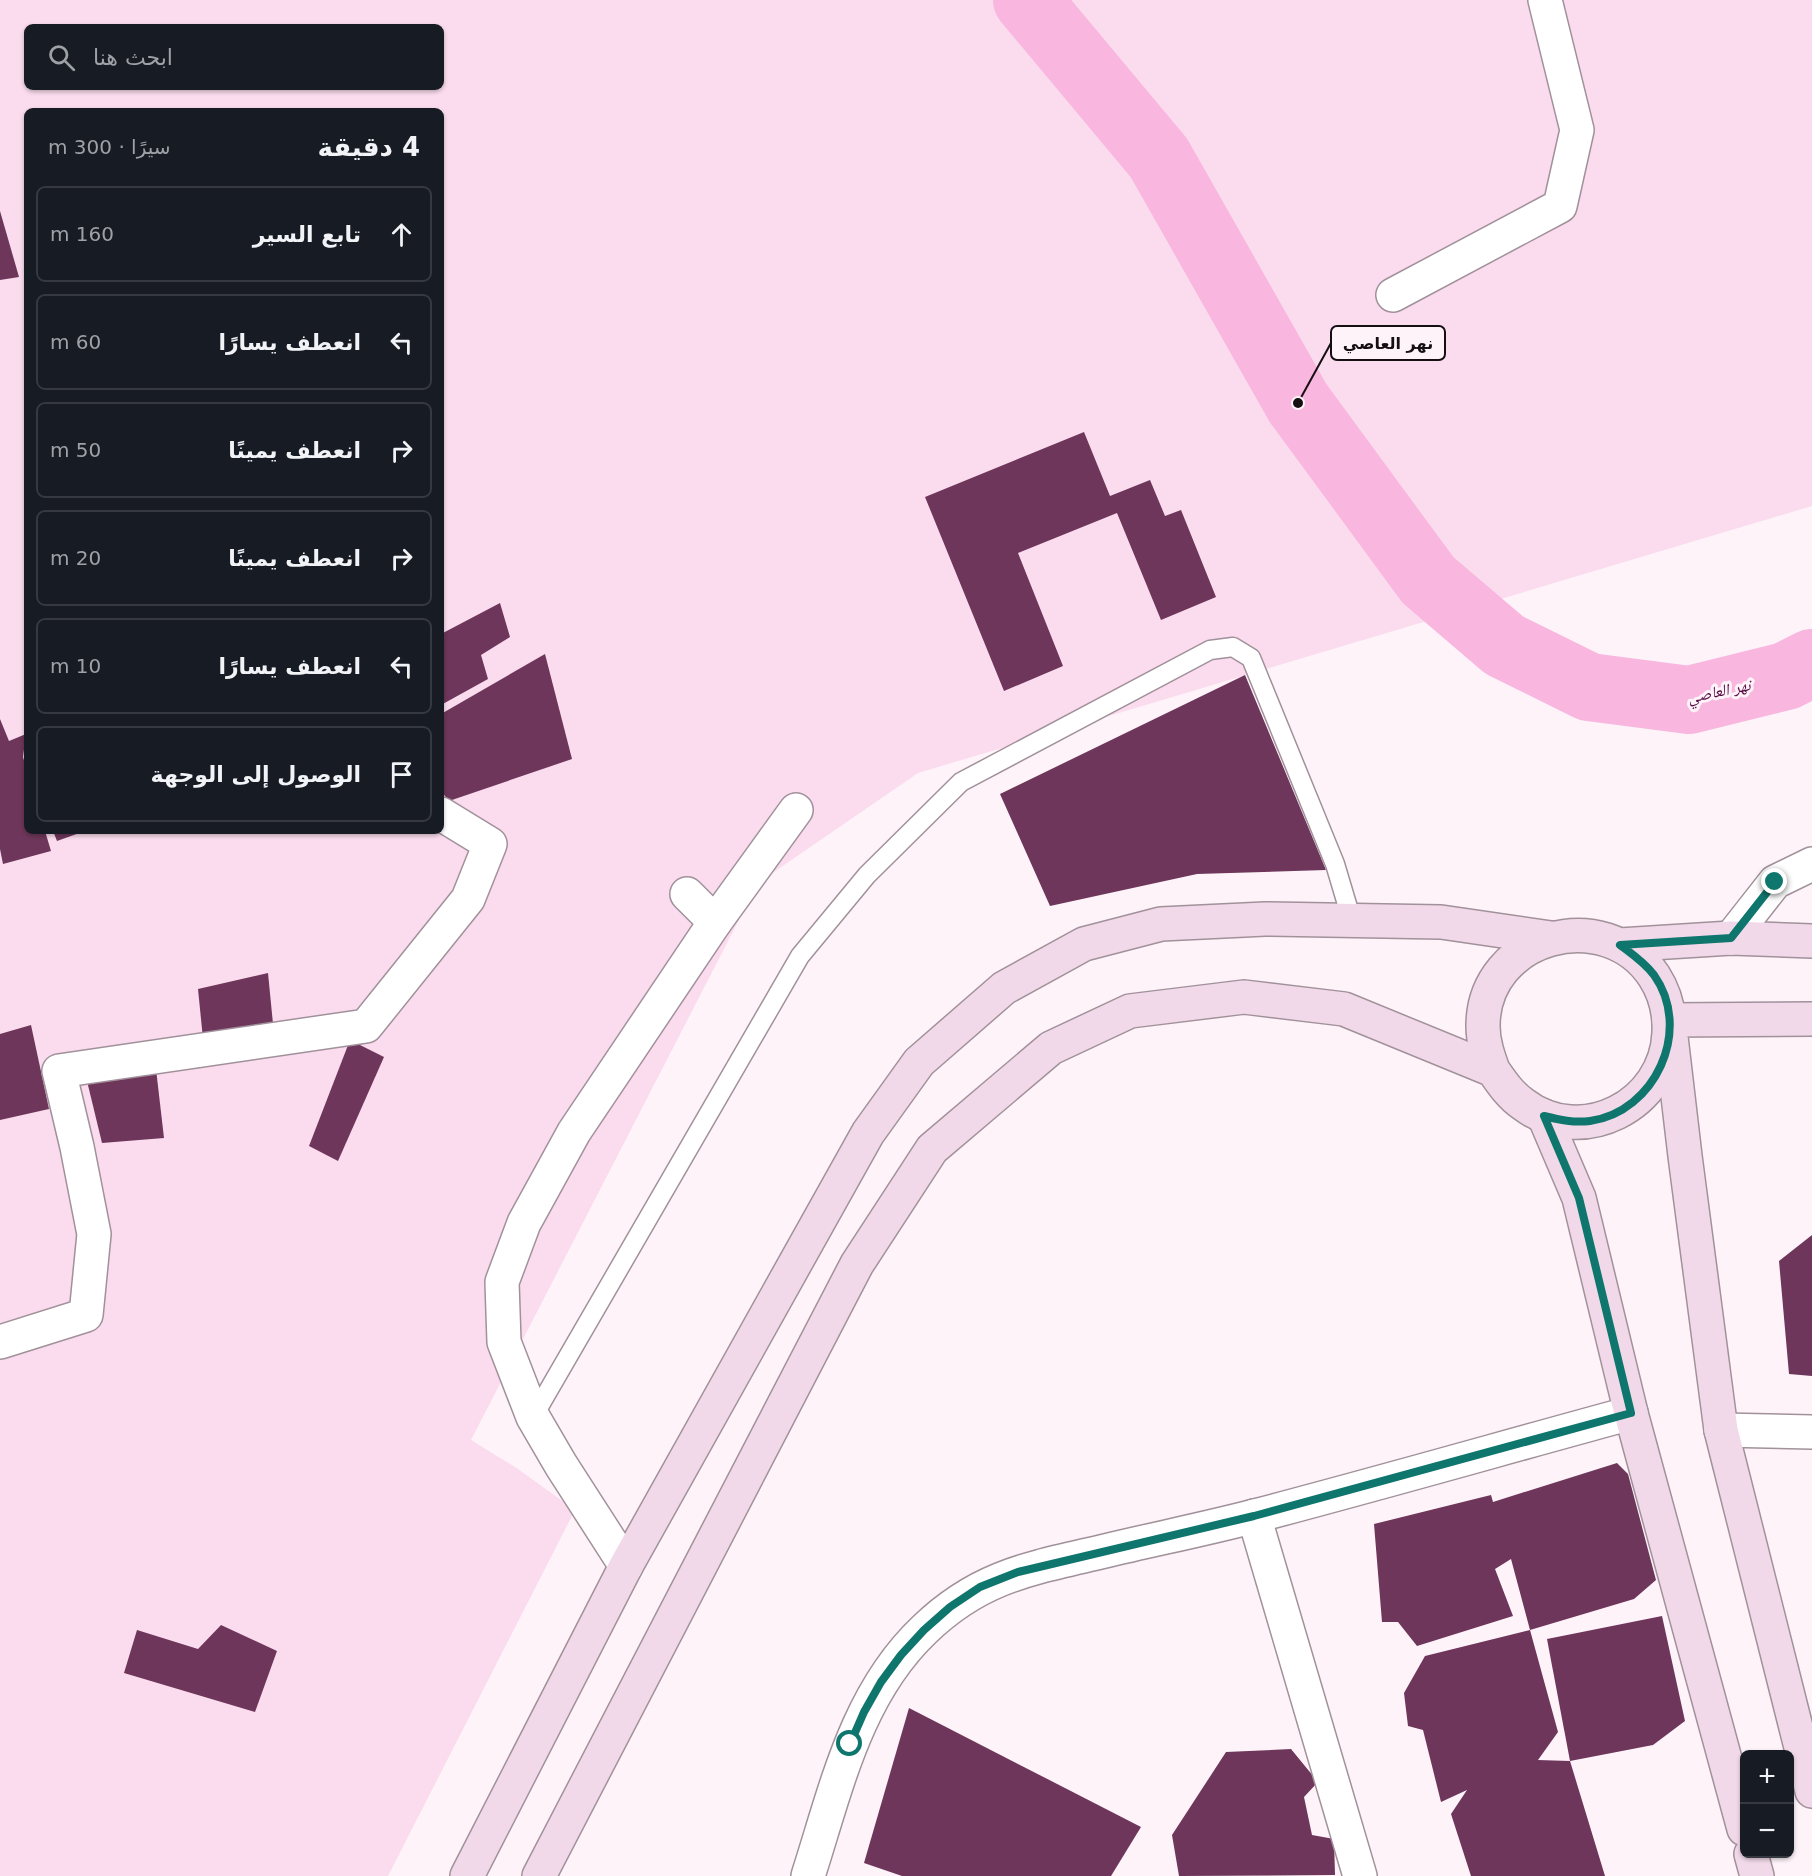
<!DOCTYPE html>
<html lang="ar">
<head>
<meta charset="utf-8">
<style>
  :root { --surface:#171b24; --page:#20242c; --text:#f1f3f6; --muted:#9ea1a6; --line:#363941 }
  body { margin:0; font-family:"DejaVu Sans","Noto Naskh Arabic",sans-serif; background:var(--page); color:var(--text); direction:rtl }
  .controls { position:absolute; right:18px; bottom:18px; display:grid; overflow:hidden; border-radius:9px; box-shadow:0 2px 4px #0004 }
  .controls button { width:54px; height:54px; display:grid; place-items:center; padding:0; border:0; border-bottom:2px solid var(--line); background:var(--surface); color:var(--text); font:30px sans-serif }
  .stop { position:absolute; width:18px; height:18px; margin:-14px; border:4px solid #0f766e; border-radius:50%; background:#fff }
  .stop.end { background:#0f766e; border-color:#fff; box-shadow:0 2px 6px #0008 }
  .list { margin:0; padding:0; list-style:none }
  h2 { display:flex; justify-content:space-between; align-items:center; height:78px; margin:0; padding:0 24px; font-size:26px }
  h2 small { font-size:20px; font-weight:400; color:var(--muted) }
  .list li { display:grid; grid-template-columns:39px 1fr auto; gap:18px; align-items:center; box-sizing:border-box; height:96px; margin:0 12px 12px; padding:0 12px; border:2px solid var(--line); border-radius:9px }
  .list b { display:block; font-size:22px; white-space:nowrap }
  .list em { font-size:20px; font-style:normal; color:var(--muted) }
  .icon { flex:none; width:33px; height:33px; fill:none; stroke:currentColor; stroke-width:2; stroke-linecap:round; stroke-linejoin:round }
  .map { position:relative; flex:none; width:1812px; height:1876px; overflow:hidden; direction:ltr }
  .search { position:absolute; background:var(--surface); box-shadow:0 2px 4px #0004; left:24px; top:24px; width:420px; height:66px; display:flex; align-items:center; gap:15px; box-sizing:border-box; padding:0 21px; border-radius:9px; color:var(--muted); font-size:22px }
  .panel { position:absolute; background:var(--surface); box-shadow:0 2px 4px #0004; left:24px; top:108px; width:420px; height:726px; border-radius:9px; direction:rtl }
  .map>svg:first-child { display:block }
  .green { fill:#fadcee; fill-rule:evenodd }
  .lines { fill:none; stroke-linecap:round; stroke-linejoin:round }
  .river { stroke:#f9b6de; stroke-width:68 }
  .building { fill:#6e365a }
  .service-casing { stroke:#a1919a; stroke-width:21 }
  .minor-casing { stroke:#a1919a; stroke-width:36 }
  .secondary-casing { stroke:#a1919a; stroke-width:36 }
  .service { stroke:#fff; stroke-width:18 }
  .minor { stroke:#fff; stroke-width:33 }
  .secondary { stroke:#f2d9e9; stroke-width:33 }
  .route { stroke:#0f766e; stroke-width:8 }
  .labels { text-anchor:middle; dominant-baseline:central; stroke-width:6; stroke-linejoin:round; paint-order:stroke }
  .water-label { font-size:16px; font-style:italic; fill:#570a42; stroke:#fef3f9 }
  .leader { fill:none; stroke:#150f12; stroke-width:2 }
  .callout-dot { fill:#150f12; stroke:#fef3f9; stroke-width:2 }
  .callout { fill:#fef3f9; stroke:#150f12; stroke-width:2 }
  .callout-label { font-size:16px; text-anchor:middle; font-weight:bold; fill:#150f12 }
</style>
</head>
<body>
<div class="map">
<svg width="1812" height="1876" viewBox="0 0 1812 1876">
  <rect width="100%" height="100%" fill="#fef3f9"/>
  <path class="green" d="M0,0H1812V506L918,773L758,883L471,1440L518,1469L575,1510L388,1876H0ZM27,27H441V87H27ZM27,111H441V831H27Z"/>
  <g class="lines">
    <polyline class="river" points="1027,0 1159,158 1298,403 1428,580 1504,645 1589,687 1689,700 1786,676 1812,663"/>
  </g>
  <g class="building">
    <polygon points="0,211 19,277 0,280"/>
    <polygon points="1084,432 1110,496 1150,480 1165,516 1181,510 1216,597 1161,620 1117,513 1018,553 1063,666 1004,691 925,497"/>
    <polygon points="500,603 510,637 481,655 488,679 441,705 441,634"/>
    <polygon points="545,654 572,759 449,801 441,791 441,714"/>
    <polygon points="1245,675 1326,870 1197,874 1050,906 1000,794"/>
    <polygon points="0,719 9,741 26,734 23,757 27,771 27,831 45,831 51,851 3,864 0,849"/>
    <polygon points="53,831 85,831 57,841"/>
    <polygon points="268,973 273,1024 203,1039 198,989"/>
    <polygon points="31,1025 49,1109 0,1120 0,1034"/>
    <polygon points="350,1040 384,1057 338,1161 309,1146"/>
    <polygon points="156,1069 164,1138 102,1143 87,1081"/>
    <polygon points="1812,1235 1812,1376 1789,1374 1779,1261"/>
    <polygon points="1617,1463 1628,1474 1656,1580 1634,1599 1530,1630 1511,1559 1495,1569 1513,1616 1417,1646 1398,1622 1382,1622 1374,1524 1491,1495 1493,1502"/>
    <polygon points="1662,1616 1685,1721 1653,1745 1570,1761 1547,1639"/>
    <polygon points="221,1625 277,1651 255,1712 124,1673 137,1630 198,1649"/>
    <polygon points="1530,1630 1558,1732 1538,1760 1570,1761 1605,1876 1471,1876 1451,1814 1467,1790 1441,1802 1423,1730 1408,1726 1404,1693 1425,1656"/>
    <polygon points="909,1708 1141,1827 1111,1876 902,1876 864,1863"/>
    <polygon points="1291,1749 1318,1782 1304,1797 1312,1835 1334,1839 1335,1875 1179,1876 1172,1835 1226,1752"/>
  </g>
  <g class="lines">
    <g class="service-casing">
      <polyline id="service" points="533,1417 800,956 867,875 961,782 1210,650 1233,647 1251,658 1335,864 1352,921"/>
    </g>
    <g class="minor-casing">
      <g id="minor">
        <polyline points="1393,295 1560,206 1577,130 1545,0"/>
        <polyline points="715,922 796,810"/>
        <polyline points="1731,938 1775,882 1812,864"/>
        <polyline points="0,1342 86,1315 94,1234 77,1147 59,1071 366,1026 468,899 490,844 441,814"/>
        <polyline points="1721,1430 1812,1432"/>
        <polyline points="1254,1516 1360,1876"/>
        <polyline points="626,1566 561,1465 533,1417 504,1342 502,1282 524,1223 574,1132 715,922 687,894"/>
        <path d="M808,1876C836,1789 856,1694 925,1629C981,1575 1033,1568 1105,1551C1155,1539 1205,1529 1255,1516C1381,1483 1506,1447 1631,1413"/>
      </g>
    </g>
    <g class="secondary-casing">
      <g id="secondary">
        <polyline points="1620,945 1731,938 1812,941"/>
        <polyline points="1812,1019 1669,1020 1685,1156 1721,1430 1812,1791"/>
        <polyline points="1544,1116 1579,1198 1631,1413 1744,1829"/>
        <polyline points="1751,1854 1757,1876"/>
        <polyline points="467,1876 626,1566 868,1133 919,1062 1004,988 1084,944 1161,924 1265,919 1441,922 1551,938"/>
        <path d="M539,1876L857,1264L932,1149L1051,1048L1130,1011L1244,997L1344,1009L1493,1070C1502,1083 1510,1095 1523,1104C1582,1149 1666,1105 1669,1033C1670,1013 1665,993 1654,976C1605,902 1483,936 1483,1026C1483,1042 1488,1056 1493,1070"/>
      </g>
    </g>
    <use href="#service" class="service"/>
    <use href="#minor" class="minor"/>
    <use href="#secondary" class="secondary"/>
  </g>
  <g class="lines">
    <path class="route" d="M850,1744L864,1712L881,1682L901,1655L924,1630L950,1607L980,1587L1018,1572L1254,1516L1631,1413L1579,1198L1544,1116C1560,1120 1574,1123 1590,1121C1655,1112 1693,1030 1654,975C1644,962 1632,954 1620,945L1731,938L1775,882"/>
  </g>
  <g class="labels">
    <g class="water-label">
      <text transform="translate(1719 691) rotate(-12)">نهر العاصي</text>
    </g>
  </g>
  <path class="leader" d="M1298 403L1331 343"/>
  <circle class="callout-dot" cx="1298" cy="403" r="6"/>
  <rect class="callout" x="1331" y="326" width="114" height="34" rx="6"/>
  <g class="callout-label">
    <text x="1388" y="349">نهر العاصي</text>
  </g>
</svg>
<div class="controls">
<button>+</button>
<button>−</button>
</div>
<div class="stop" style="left:850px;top:1744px"></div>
<div class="stop end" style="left:1775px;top:882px"></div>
<div class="search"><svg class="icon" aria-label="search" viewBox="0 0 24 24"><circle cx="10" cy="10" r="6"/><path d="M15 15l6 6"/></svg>ابحث هنا</div>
<section class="panel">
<h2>4 دقيقة<small>سيرًا · 300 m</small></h2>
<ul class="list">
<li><svg class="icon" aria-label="ahead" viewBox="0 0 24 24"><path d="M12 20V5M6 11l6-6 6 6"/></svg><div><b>تابع السير</b></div><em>160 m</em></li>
<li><svg class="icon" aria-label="left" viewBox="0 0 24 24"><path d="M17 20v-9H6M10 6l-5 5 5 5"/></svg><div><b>انعطف يسارًا</b></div><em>60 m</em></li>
<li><svg class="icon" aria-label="right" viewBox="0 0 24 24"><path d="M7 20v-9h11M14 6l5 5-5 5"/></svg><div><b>انعطف يمينًا</b></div><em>50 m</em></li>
<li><svg class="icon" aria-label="right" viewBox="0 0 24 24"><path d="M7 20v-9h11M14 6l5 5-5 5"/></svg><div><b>انعطف يمينًا</b></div><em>20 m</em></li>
<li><svg class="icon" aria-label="left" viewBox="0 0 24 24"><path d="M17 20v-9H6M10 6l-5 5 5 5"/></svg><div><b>انعطف يسارًا</b></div><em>10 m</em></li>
<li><svg class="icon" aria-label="arrive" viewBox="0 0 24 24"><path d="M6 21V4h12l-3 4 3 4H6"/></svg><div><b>الوصول إلى الوجهة</b></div></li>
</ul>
</section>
</div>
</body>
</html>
